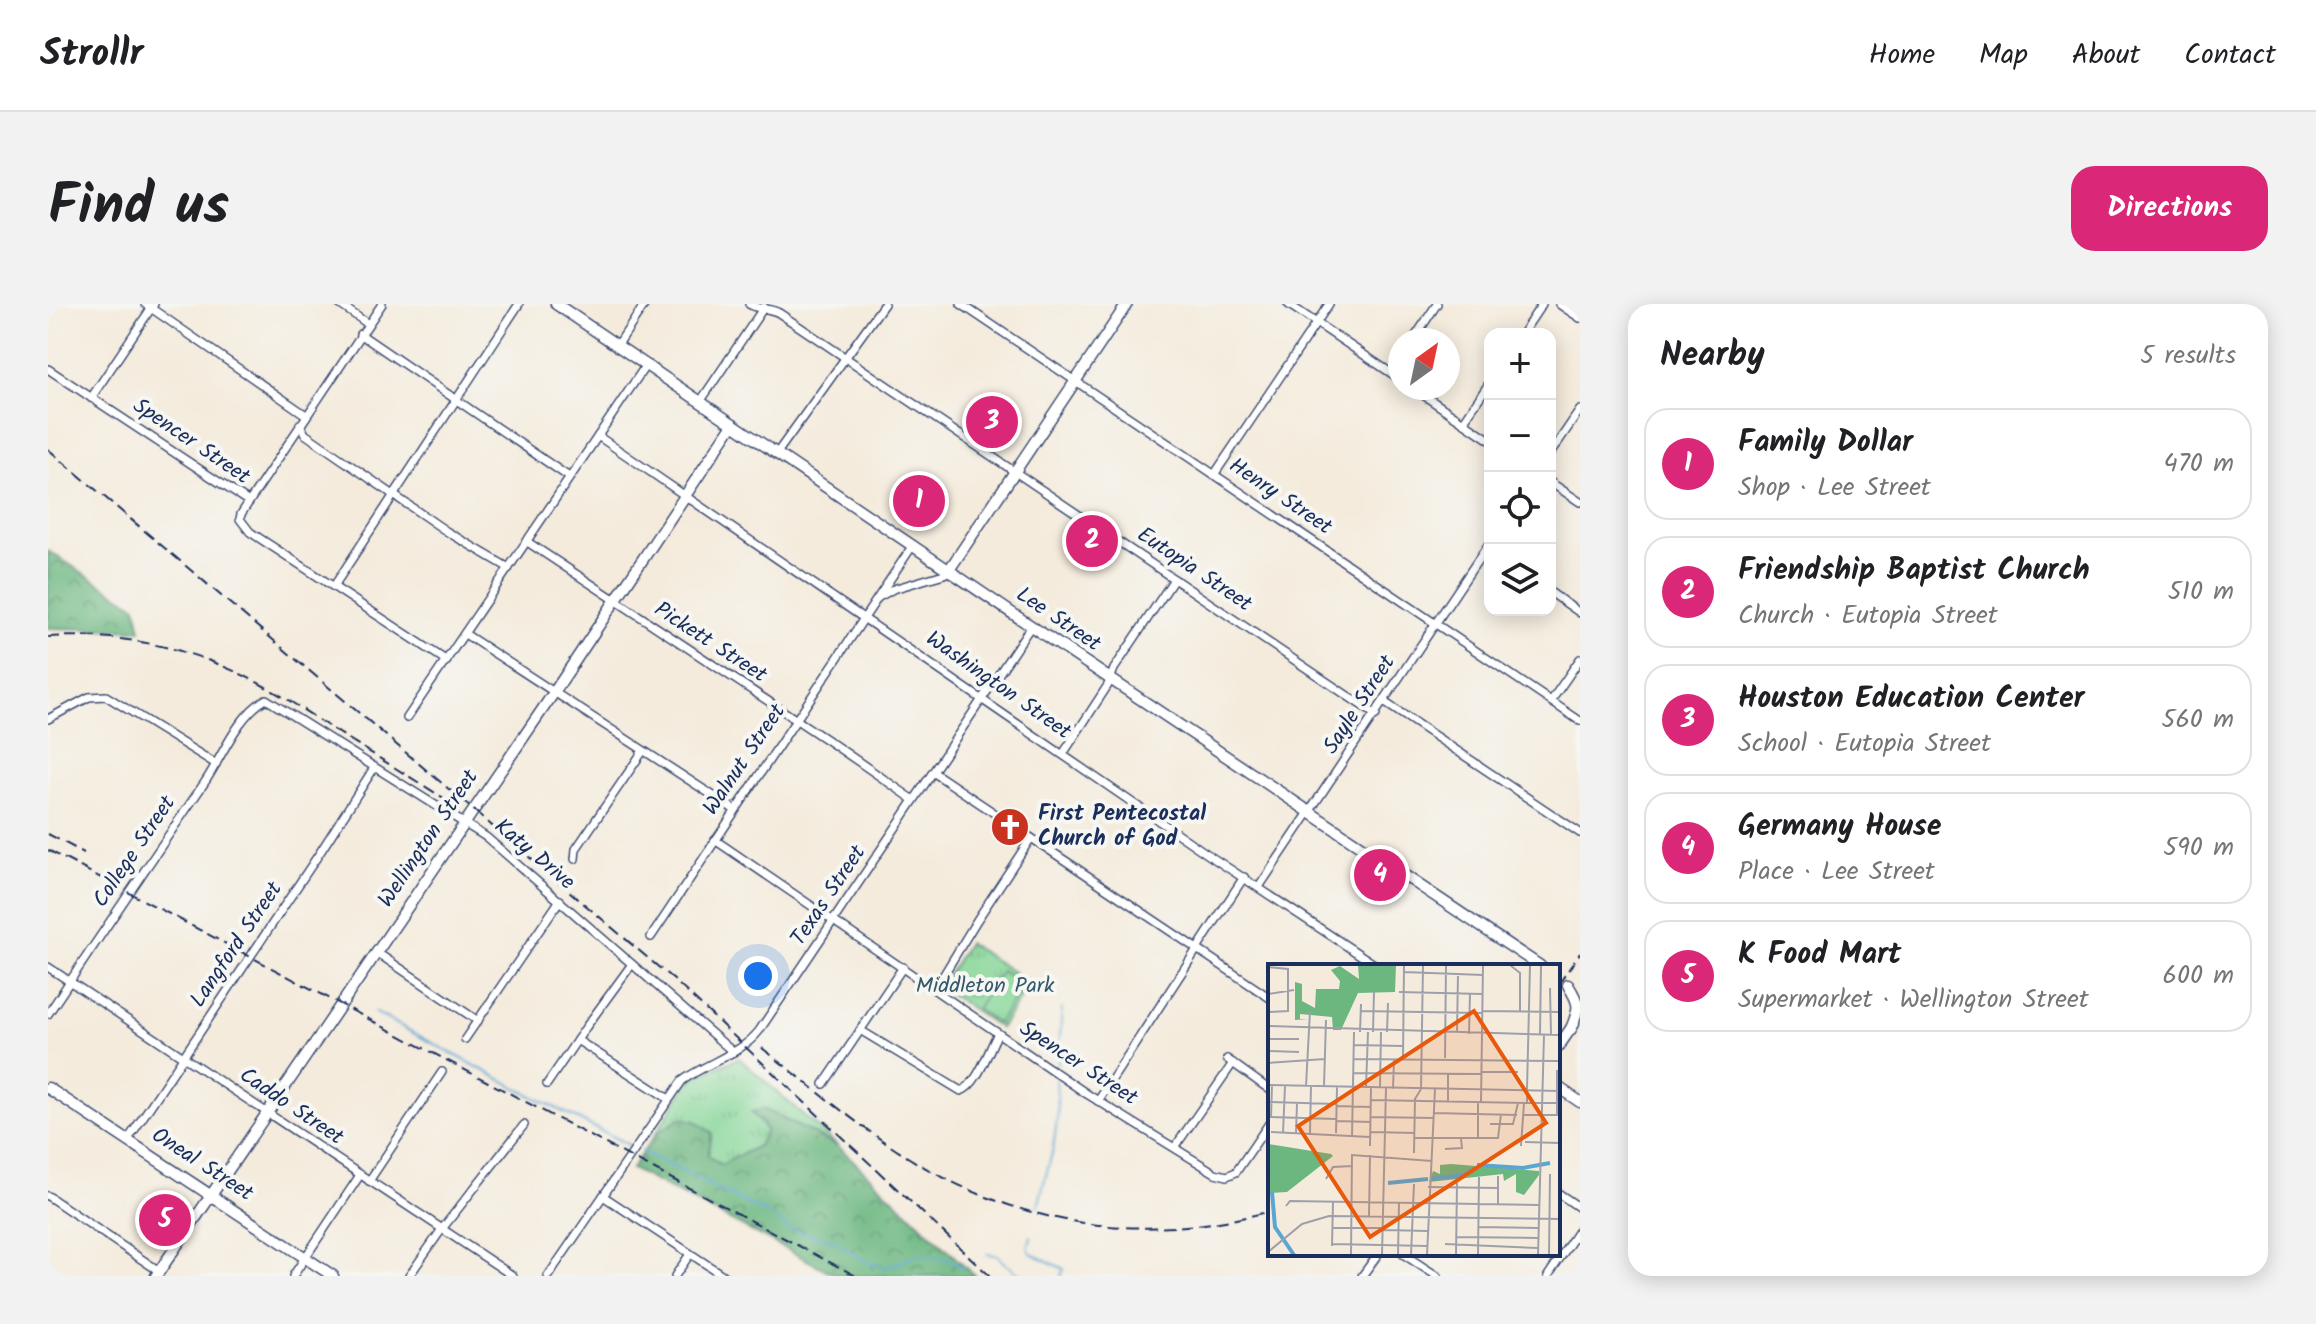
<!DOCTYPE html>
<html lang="en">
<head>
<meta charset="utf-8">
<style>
  :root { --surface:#fff; --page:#f2f2f2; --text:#202124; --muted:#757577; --line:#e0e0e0; --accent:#db2777 }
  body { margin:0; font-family:Kalam,sans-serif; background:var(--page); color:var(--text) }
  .controls { position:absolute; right:24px; top:24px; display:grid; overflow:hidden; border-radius:16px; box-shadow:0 4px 20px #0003 }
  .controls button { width:72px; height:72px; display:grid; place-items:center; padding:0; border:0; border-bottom:2px solid var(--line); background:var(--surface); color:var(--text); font:40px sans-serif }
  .compass { position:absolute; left:1340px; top:24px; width:72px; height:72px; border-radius:50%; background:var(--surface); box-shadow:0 4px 20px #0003; rotate:33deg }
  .you { position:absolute; left:710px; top:672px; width:28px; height:28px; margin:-20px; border:6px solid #fff; border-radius:50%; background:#1a73e8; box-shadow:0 0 0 12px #1a73e833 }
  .badge { display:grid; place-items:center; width:52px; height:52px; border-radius:50%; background:var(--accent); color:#fff; font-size:26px; font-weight:700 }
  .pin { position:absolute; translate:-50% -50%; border:4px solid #fff; box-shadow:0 2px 8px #0006 }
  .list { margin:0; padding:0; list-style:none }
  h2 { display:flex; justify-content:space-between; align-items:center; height:104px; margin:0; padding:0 32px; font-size:34px }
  h2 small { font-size:26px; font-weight:400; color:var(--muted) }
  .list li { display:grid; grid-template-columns:52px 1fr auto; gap:24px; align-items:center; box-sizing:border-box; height:112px; margin:0 16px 16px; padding:0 16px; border:2px solid var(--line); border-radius:24px }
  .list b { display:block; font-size:30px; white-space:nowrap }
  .list p { margin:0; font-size:26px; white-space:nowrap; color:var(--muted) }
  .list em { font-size:26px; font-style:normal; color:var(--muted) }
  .icon { flex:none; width:44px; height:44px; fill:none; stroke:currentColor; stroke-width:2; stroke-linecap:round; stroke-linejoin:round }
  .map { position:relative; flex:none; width:1532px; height:972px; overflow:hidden; border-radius:24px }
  header { display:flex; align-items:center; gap:48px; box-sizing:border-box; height:112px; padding:0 40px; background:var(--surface); border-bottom:2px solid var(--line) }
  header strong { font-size:38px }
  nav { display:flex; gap:44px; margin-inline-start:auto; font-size:28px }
  .intro { display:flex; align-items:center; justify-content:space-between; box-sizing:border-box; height:192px; padding:0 48px }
  h1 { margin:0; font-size:56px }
  .button { padding:20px 36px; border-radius:24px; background:var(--accent); color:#fff; font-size:28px; font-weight:700 }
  main { display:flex; gap:48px; padding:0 48px }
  aside { flex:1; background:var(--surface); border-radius:24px; box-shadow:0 4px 20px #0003 }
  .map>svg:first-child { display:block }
  .grass { fill:url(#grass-tufts); stroke:#50827a; stroke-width:2 }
  .forest { fill:url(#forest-crowns); stroke:#44736f; stroke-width:2 }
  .pitch { fill:#85d697; stroke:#50827a; stroke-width:2 }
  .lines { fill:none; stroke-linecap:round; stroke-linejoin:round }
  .stream { stroke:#5aa6d3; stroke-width:2 }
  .street-casing { stroke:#3c4b71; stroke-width:10 }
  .secondary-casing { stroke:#3c4b71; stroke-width:13 }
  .street { stroke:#fff; stroke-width:7 }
  .secondary { stroke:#fff; stroke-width:10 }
  .rail { stroke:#1b2f5e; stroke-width:2; stroke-dasharray:12 6; stroke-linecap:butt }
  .labels { text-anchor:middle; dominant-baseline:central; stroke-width:8; stroke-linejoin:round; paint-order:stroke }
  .street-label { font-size:22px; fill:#1b2f5e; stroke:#f6f6f2 }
  .poi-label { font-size:22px; font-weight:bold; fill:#1b2f5e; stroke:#f6f6f2; text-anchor:start }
  .park-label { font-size:22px; fill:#36596c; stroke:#f6f6f2 }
  .inset-river { fill:none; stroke:#5aa6d3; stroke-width:4 }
  .inset-road { fill:none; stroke:#9da0aa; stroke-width:2 }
  .view { fill:#e8590c; fill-opacity:0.15; stroke:#e8590c; stroke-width:4 }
  .inset-edge { fill:none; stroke:#1b2f5e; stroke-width:4 }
</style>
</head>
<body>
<header>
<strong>Strollr</strong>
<nav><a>Home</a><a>Map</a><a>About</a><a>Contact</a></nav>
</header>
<div class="intro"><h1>Find us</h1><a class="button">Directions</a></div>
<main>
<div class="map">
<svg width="1532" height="972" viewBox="0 0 1532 972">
  <defs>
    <pattern id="grass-tufts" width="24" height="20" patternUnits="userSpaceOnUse" patternTransform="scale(2)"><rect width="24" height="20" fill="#85d697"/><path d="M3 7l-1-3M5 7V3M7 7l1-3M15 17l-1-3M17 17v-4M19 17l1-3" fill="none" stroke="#72b885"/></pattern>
    <pattern id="forest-crowns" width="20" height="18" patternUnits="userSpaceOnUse" patternTransform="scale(2)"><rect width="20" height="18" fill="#6cb780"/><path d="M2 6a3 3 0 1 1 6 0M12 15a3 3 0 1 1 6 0" fill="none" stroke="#58956c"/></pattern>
  </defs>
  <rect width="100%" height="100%" fill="#f6f6f2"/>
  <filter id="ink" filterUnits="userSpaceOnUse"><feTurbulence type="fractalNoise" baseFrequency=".0125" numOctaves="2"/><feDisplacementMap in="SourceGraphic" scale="16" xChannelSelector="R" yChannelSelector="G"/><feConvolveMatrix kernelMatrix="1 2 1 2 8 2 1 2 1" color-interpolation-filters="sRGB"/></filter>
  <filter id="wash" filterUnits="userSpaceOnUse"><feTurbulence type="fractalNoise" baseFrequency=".006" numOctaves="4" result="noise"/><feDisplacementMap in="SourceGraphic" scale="32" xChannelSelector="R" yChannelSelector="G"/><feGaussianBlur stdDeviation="1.8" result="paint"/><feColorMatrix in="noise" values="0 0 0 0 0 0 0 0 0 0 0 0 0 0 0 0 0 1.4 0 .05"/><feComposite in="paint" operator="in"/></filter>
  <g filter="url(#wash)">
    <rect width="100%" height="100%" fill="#f4ebdc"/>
    <g class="grass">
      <polygon points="920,639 982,679 952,724 892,683"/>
      <polygon points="691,754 790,842 715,805 718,826 710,842 673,861 660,852 607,831 636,785 646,773"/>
    </g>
    <g class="forest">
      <polygon points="0,247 88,302 93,326 0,324"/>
      <polygon points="715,805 790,842 927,972 790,972 583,865 607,831 632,814 647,817 664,829 660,852 673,861 710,842 718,826 703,808"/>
    </g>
    <polygon class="pitch" points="953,667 975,681 950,719 928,705"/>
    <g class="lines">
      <g class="stream">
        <polyline points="326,708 484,792 583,842"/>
        <polyline points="1010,760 1014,705"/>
        <polyline points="593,847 720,910 742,925 787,937 822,960 838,964 869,951 900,956 912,962 917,962"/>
        <polyline points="990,902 1005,845 1010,808 1008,775"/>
        <polyline points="983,932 980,945 983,949 1016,965 1013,972"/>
        <polyline points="939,950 951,952 954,957 974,972"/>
      </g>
    </g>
  </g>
  <g filter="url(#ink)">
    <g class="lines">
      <g class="street-casing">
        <g id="street">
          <polyline points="97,0 258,111"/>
          <polyline points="291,0 320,20"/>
          <polyline points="334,0 193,210 192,215 202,228 399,357"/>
          <path d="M701,0C710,6 720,3 731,9L1328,411"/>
          <polyline points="913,0 1532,417"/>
          <polyline points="1240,0 1352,75"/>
          <polyline points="1511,0 1532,14"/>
          <polyline points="312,30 521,173"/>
          <polyline points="1474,30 1494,0"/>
          <polyline points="1365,36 1389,0"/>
          <polyline points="569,42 597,0"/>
          <polyline points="0,65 201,198"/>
          <polyline points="1343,69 1352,55"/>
          <polyline points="1365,84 1442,136"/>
          <polyline points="43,94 106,0"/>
          <polyline points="652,98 716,3"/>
          <polyline points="1415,118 1442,78"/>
          <polyline points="252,120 257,130 398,227 461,264"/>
          <polyline points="550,132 1165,554 1329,662"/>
          <polyline points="729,149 836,0"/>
          <polyline points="1502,150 1532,106"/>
          <polyline points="1166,171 1281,0"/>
          <polyline points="1502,178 1532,198"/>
          <polyline points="478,237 785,440 866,496"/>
          <polyline points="286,282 471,0"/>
          <polyline points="1502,288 1532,309"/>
          <polyline points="833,292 845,285 896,270 901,266"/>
          <polyline points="417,330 687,506"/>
          <polyline points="1503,397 1532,355"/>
          <polyline points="1336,398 1532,529"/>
          <polyline points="359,414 598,61"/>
          <polyline points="0,415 41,393 58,392 168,460"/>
          <polyline points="1015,450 1060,381 1066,365 1126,275"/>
          <polyline points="885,468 1222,694"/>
          <polyline points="667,536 1039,790 1167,869 1179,872 1188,868 1222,818"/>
          <polyline points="527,555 528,545 595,447"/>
          <polyline points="1211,583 1442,238"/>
          <polyline points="603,633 865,241"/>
          <polyline points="328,648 430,717"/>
          <polyline points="0,663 465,972"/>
          <polyline points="887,685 929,616 983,534"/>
          <path d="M0,710C52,632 104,555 157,478C175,451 189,412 218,395L438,533L685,748"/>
          <path d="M812,726L913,787C930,781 941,745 950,729"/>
          <polyline points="417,735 512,596"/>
          <polyline points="529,736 621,795"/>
          <polyline points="1179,755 1222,786"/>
          <polyline points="499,780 538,723 584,660"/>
          <polyline points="776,780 855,663"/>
          <polyline points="1050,797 1196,573"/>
          <polyline points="79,837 271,550 326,464"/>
          <polyline points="1127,843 1185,759"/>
          <polyline points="321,877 394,768"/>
          <polyline points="1510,889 1532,904"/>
          <polyline points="0,892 111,967"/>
          <polyline points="555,892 676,972"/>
          <polyline points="1355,950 1389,972"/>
          <polyline points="245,972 312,871"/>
          <polyline points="361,972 394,925 476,821"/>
          <path d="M500,972L634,777C659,758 692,751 711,727L983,322"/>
          <polyline points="627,972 642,950"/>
          <polyline points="1314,972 1330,950"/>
          <polyline points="1500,972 1532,924"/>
        </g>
      </g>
      <g class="secondary-casing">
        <g id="secondary">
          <polyline points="508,0 983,322 1492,662"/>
          <polyline points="901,266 1079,0"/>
          <path d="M1520,681C1532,700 1532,703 1523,725"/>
          <polyline points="1510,743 1526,720"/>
          <polyline points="1510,783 1532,798"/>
          <polyline points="0,784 285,972"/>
          <polyline points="108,972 507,387 685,120"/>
        </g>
      </g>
      <use href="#street" class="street"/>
      <use href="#secondary" class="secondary"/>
      <g class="rail">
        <polyline points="0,145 627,677 942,972"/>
        <path d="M0,333C76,328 149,345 216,382C239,394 261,410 283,424C323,449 362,473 402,498"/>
        <polyline points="0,530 36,549"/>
        <polyline points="0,546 808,972"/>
        <polyline points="1510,681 1532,649"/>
        <path d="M714,744C765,783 815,827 871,860C980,924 1100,940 1222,907"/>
      </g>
    </g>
  </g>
  <defs>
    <g id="church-disc" transform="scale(2)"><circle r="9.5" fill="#c8321e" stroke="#f6f6f2"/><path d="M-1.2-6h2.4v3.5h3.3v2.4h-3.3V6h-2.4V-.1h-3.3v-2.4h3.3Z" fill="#fff"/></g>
  </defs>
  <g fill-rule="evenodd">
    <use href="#church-disc" x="962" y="523"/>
  </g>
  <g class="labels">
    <g class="street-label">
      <text transform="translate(143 138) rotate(34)">Spencer Street</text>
      <text transform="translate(1232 193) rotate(34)">Henry Street</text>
      <text transform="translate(1146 266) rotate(34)">Eutopia Street</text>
      <text transform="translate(1010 316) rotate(34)">Lee Street</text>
      <text transform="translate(662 339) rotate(33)">Pickett Street</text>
      <text transform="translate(950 382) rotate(35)">Washington Street</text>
      <text transform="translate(1312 401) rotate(-57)">Sayle Street</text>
      <text transform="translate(697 456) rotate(-56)">Walnut Street</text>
      <text transform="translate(381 535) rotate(-56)">Wellington Street</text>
      <text transform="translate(87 548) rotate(-56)">College Street</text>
      <text transform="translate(486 551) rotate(40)">Katy Drive</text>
      <text transform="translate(781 592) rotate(-56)">Texas Street</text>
      <text transform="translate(189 641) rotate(-56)">Langford Street</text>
      <text transform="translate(1030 760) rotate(33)">Spencer Street</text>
      <text transform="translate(243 803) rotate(34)">Caddo Street</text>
      <text transform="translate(154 861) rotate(33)">Oneal Street</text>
    </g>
    <g class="poi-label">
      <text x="990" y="510">First Pentecostal<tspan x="990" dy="25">Church of God</tspan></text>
    </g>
    <g class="park-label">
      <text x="937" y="682">Middleton Park</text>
    </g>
  </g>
  <g transform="translate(1220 660)">
    <rect width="292" height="292" fill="#f4ebdc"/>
    <path d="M90,1H128L127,28L90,29L73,66H65L64,53L32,50V55H40L27,56V18L34,20V37L47,44L48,25H71L72,17L63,6L72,2L91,15ZM0,180L63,190L65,192L19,228L0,229ZM183,200L271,207V211L256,231L248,228V210L236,217L235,210L161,218L165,207L172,210V201Z" fill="#6cb780"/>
    <path class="inset-river" d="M209,201L255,204L282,199M162,215L196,211L207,204M120,219L160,215M4,228L7,263L26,291"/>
    <path class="inset-road" d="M242,1L252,9V48M0,3L20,5V47L0,48M136,8L215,11M282,24L283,71M131,28L214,30M0,30L26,26M92,47L214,49M214,47L292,48M0,62L292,71M92,68L93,40M105,68L106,28M119,68L120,39M189,69L190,10M201,70L202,29M272,71L273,1M0,75H31M85,81L135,82M0,87L31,88M135,94L136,1M177,94L178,1M85,95L292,97M0,99L57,95M289,106V151M213,108H250M85,109L213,110M180,109V138M0,121L292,127M38,122L42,47M56,122L58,56M98,123L100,68M112,123L113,68M125,125L126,96M259,126L262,1M259,126V139H292M147,135L153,125L155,1M103,136L259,139M0,138L68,140M210,138V175M213,138L215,1M68,142L103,143M166,149L249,151M255,151H290M0,153L68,155M3,153L4,121M103,153L166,154M68,157L103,158M222,160H245L250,139M3,168L102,173M102,168L147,169M15,169L17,122M28,169L29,139M42,169L43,122M68,169L69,123M84,173L86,68M147,174H230L233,150M257,178L292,179M102,182L103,124M253,182L256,139M177,185L194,184L193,175M146,189L147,134M58,215L65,203L84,202M160,223L230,224M230,240V212M18,242L22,237L271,241M101,252L102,191M211,263L270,264M65,264H115M115,266L160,267M188,273L270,274M64,280L160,282M177,280L270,284M64,282L65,238M0,288L34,260L61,252L292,255M83,291L84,191L164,197M114,291L118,124M130,291L131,238M143,291L146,220M159,291L167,125M188,291L189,219M210,291L211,213M270,291L276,71M281,291L282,210"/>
    <path class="view" d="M206,47L278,159L102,273L30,162Z"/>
    <rect width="292" height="292" class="inset-edge"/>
  </g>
</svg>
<div class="controls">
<button>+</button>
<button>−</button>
<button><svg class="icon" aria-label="locate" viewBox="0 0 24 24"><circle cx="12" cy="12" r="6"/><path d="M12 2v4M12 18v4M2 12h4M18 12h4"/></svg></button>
<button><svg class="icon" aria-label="layers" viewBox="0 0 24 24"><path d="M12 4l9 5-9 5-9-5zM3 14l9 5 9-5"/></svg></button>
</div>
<svg class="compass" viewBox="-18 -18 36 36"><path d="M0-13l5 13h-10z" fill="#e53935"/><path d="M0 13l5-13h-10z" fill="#757577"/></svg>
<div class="you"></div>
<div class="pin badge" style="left:871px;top:197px">1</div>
<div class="pin badge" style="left:1044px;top:237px">2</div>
<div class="pin badge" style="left:944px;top:118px">3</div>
<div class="pin badge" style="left:1332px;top:571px">4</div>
<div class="pin badge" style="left:117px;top:916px">5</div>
</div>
<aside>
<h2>Nearby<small>5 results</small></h2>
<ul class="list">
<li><span class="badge">1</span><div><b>Family Dollar</b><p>Shop · Lee Street</p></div><em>470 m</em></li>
<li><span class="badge">2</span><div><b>Friendship Baptist Church</b><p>Church · Eutopia Street</p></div><em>510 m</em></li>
<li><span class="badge">3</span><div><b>Houston Education Center</b><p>School · Eutopia Street</p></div><em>560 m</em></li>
<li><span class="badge">4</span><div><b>Germany House</b><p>Place · Lee Street</p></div><em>590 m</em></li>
<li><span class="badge">5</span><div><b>K Food Mart</b><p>Supermarket · Wellington Street</p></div><em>600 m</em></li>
</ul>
</aside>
</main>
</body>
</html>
